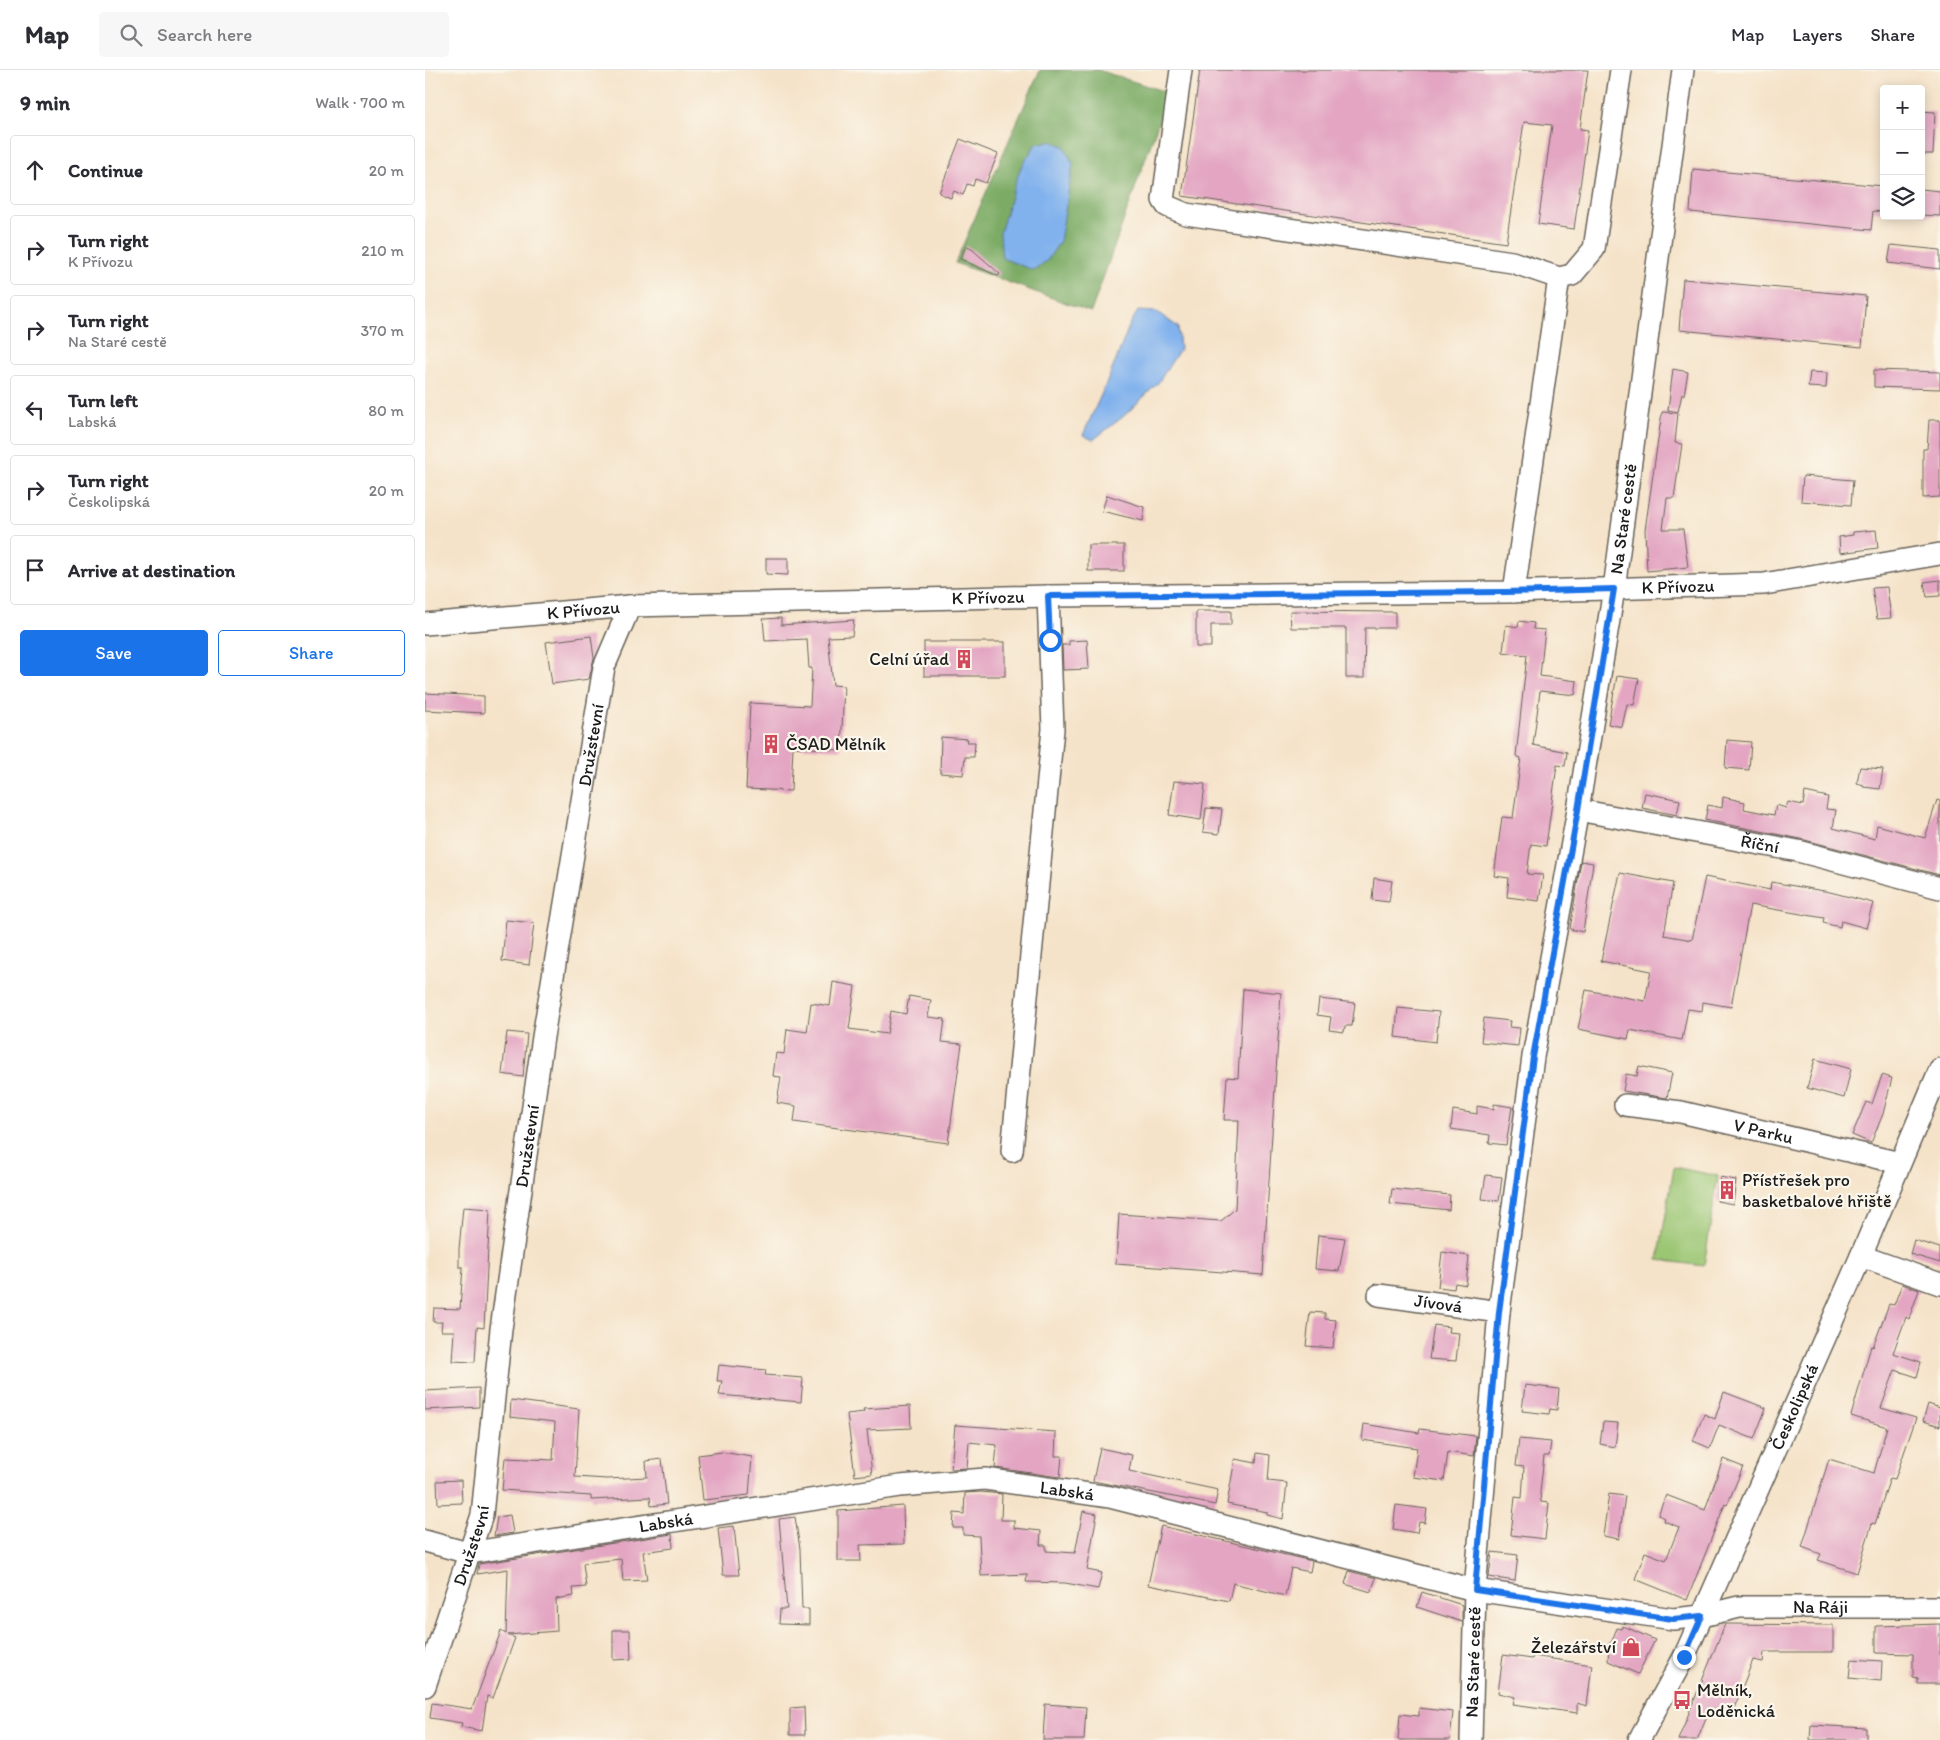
<!DOCTYPE html>
<html lang="en">
<head>
<meta charset="utf-8">
<style>
  :root { --surface:#fff; --page:#f7f7f7; --text:#2b2b33; --muted:#7c7c81; --line:#e1e1e2; --accent:#1a73e8 }
  body { margin:0; font-family:Itim,sans-serif; background:var(--page); color:var(--text) }
  .controls { position:absolute; right:15px; top:15px; display:grid; overflow:hidden; border-radius:5px; box-shadow:0 2px 12px #0003 }
  .controls button { width:45px; height:45px; display:grid; place-items:center; padding:0; border:0; border-bottom:1px solid var(--line); background:var(--surface); color:var(--text); font:25px sans-serif }
  .stop { position:absolute; width:15px; height:15px; margin:-11px; border:4px solid #1a73e8; border-radius:50%; background:#fff }
  .stop.end { background:#1a73e8; border-color:#fff; box-shadow:0 1px 5px #0008 }
  .list { margin:0; padding:0; list-style:none }
  h2 { display:flex; justify-content:space-between; align-items:center; height:65px; margin:0; padding:0 20px; font-size:21px }
  h2 small { font-size:16px; font-weight:400; color:var(--muted) }
  .list li { display:grid; grid-template-columns:32px 1fr auto; gap:15px; align-items:center; box-sizing:border-box; height:70px; margin:0 10px 10px; padding:0 10px; border:1px solid var(--line); border-radius:5px }
  .list b { display:block; font-size:19px; white-space:nowrap }
  .list p { margin:0; font-size:16px; white-space:nowrap; color:var(--muted) }
  .list em { font-size:16px; font-style:normal; color:var(--muted) }
  .actions { display:flex; gap:10px; padding:15px 20px }
  .actions a { flex:1; padding:11px 0; border:1px solid var(--accent); border-radius:5px; text-align:center; font-size:18px; color:var(--accent) }
  .actions .main { background:var(--accent); color:#fff }
  .icon { flex:none; width:28px; height:28px; fill:none; stroke:currentColor; stroke-width:2; stroke-linecap:round; stroke-linejoin:round }
  .map { position:relative; flex:none; width:1515px; height:1670px; overflow:hidden }
  header { display:flex; align-items:center; gap:30px; box-sizing:border-box; height:70px; padding:0 25px; background:var(--surface); border-bottom:1px solid var(--line) }
  header strong { font-size:24px }
  nav { display:flex; gap:28px; margin-inline-start:auto; font-size:18px }
  .search { width:350px; height:45px; background:var(--page); display:flex; align-items:center; gap:12px; box-sizing:border-box; padding:0 18px; border-radius:5px; color:var(--muted); font-size:19px }
  main { display:flex }
  aside { flex:1; background:var(--surface) }
  .map>svg:first-child { display:block }
  .green { fill:#9bc673; stroke:#5c7148 }
  .forest { fill:#7cab65; stroke:#4c6440 }
  .water { fill:#82b2ed; stroke:#4f6784 }
  .building { fill:#e3a5c2 }
  .lines { fill:none; stroke-linecap:round; stroke-linejoin:round }
  .minor-casing { stroke:#686259; stroke-width:24 }
  .minor { stroke:#fff; stroke-width:21 }
  .route { stroke:#1a73e8; stroke-width:6 }
  .labels { text-anchor:middle; dominant-baseline:central; stroke-width:4.5; stroke-linejoin:round; paint-order:stroke }
  .street-label { font-size:18px; fill:#1c1c1c; stroke:#fbf7ec }
  .poi-label { font-size:18px; fill:#1c1c1c; stroke:#fbf7ec; text-anchor:start }
</style>
</head>
<body>
<header>
<strong>Map</strong>
<div class="search"><svg class="icon" aria-label="search" viewBox="0 0 24 24"><circle cx="10" cy="10" r="6"/><path d="M15 15l6 6"/></svg>Search here</div>
<nav><a>Map</a><a>Layers</a><a>Share</a></nav>
</header>
<main>
<aside>
<h2>9 min<small>Walk · 700 m</small></h2>
<ul class="list">
<li><svg class="icon" aria-label="ahead" viewBox="0 0 24 24"><path d="M12 20V5M6 11l6-6 6 6"/></svg><div><b>Continue</b></div><em>20 m</em></li>
<li><svg class="icon" aria-label="right" viewBox="0 0 24 24"><path d="M7 20v-9h11M14 6l5 5-5 5"/></svg><div><b>Turn right</b><p>K Přívozu</p></div><em>210 m</em></li>
<li><svg class="icon" aria-label="right" viewBox="0 0 24 24"><path d="M7 20v-9h11M14 6l5 5-5 5"/></svg><div><b>Turn right</b><p>Na Staré cestě</p></div><em>370 m</em></li>
<li><svg class="icon" aria-label="left" viewBox="0 0 24 24"><path d="M17 20v-9H6M10 6l-5 5 5 5"/></svg><div><b>Turn left</b><p>Labská</p></div><em>80 m</em></li>
<li><svg class="icon" aria-label="right" viewBox="0 0 24 24"><path d="M7 20v-9h11M14 6l5 5-5 5"/></svg><div><b>Turn right</b><p>Českolipská</p></div><em>20 m</em></li>
<li><svg class="icon" aria-label="arrive" viewBox="0 0 24 24"><path d="M6 21V4h12l-3 4 3 4H6"/></svg><div><b>Arrive at destination</b></div></li>
</ul>
<div class="actions"><a class="main">Save</a><a>Share</a></div>
</aside>
<div class="map">
<svg width="1515" height="1670" viewBox="0 0 1515 1670">
  <rect width="100%" height="100%" fill="#fbf7ec"/>
  <filter id="ink" filterUnits="userSpaceOnUse"><feTurbulence type="fractalNoise" baseFrequency=".02" numOctaves="2"/><feDisplacementMap in="SourceGraphic" scale="10" xChannelSelector="R" yChannelSelector="G"/><feConvolveMatrix kernelMatrix="1 2 1 2 8 2 1 2 1" color-interpolation-filters="sRGB"/></filter>
  <filter id="wash" filterUnits="userSpaceOnUse"><feTurbulence type="fractalNoise" baseFrequency=".0096" numOctaves="4" result="noise"/><feDisplacementMap in="SourceGraphic" scale="20" xChannelSelector="R" yChannelSelector="G"/><feGaussianBlur stdDeviation="1.12" result="paint"/><feColorMatrix in="noise" values="0 0 0 0 0 0 0 0 0 0 0 0 0 0 0 0 0 1.4 0 .05"/><feComposite in="paint" operator="in"/></filter>
  <g filter="url(#wash)">
    <rect width="100%" height="100%" fill="#f5e3c9"/>
    <polygon class="green" points="1249,1097 1293,1106 1279,1196 1233,1190"/>
    <polygon class="forest" points="615,0 673,0 744,23 666,242 530,193"/>
    <g class="water">
      <polygon points="625,71 639,76 648,94 635,171 622,191 608,200 577,188 575,163 588,120 596,97 611,74"/>
      <polygon points="713,241 732,242 753,257 755,279 733,313 699,346 668,370 658,365 685,305 705,254"/>
    </g>
    <g id="blocks">
      <g class="building">
        <polygon points="775,0 1163,0 1155,59 1163,60 1149,159 1113,154 1127,55 1099,52 1081,173 757,126"/>
        <polygon points="1496,41 1510,42 1508,84 1496,84"/>
        <polygon points="535,69 573,84 561,113 550,109 548,116 542,114 538,125 529,121 526,128 514,123"/>
        <polygon points="1268,99 1459,116 1459,142 1448,141 1446,160 1265,142"/>
        <polygon points="1496,119 1515,121 1515,146 1496,145"/>
        <polygon points="1466,175 1515,180 1515,199 1463,193"/>
        <polygon points="541,176 548,180 575,204 573,206 535,189"/>
        <polygon points="1258,209 1441,226 1437,277 1254,260"/>
        <polygon points="1248,299 1263,302 1259,325 1257,324 1253,342 1243,340"/>
        <polygon points="1449,300 1515,302 1515,319 1449,317"/>
        <polygon points="1385,302 1402,303 1401,318 1383,317"/>
        <polygon points="1237,342 1253,343 1250,373 1257,374 1249,428 1242,428 1238,459 1258,459 1263,497 1222,501 1220,460"/>
        <polygon points="1504,350 1515,350 1515,427 1498,428 1498,379 1502,379"/>
        <polygon points="1378,406 1428,410 1426,435 1376,431"/>
        <polygon points="682,425 719,437 718,451 677,441"/>
        <polygon points="1451,460 1453,478 1415,483 1414,467 1428,465 1428,462"/>
        <rect x="663" y="475" width="36" height="26"/>
        <polygon points="341,488 363,488 363,505 341,504"/>
        <polygon points="1515,510 1515,526 1502,527 1499,512"/>
        <polygon points="1462,517 1466,548 1452,549 1447,518"/>
        <polygon points="771,541 806,541 806,555 786,555 786,577 771,577"/>
        <polygon points="865,541 970,542 970,558 940,558 939,608 921,608 921,558 866,558"/>
        <polygon points="356,548 356,555 429,550 427,566 403,567 408,615 419,616 416,680 368,677 366,721 321,719 325,633 385,636 387,598 384,598 382,569 340,571 338,549"/>
        <polygon points="1094,551 1109,553 1108,559 1120,560 1115,606 1152,611 1150,625 1115,621 1108,675 1142,682 1140,696 1132,695 1121,776 1106,774 1102,804 1118,805 1114,831 1082,827 1084,808 1069,806 1077,747 1088,748 1096,688 1091,686 1102,585 1078,582 1081,555 1093,557"/>
        <polygon points="166,566 169,588 164,609 127,614 121,572"/>
        <polygon points="662,570 664,599 638,600 637,575 644,575 644,571"/>
        <rect x="499" y="572" width="81" height="34"/>
        <polygon points="1192,606 1214,609 1209,635 1202,634 1197,657 1183,654"/>
        <polygon points="0,623 59,626 59,643 0,640"/>
        <polygon points="516,667 543,669 542,672 550,672 549,687 540,687 538,705 515,703"/>
        <polygon points="1302,670 1326,672 1324,700 1300,698"/>
        <polygon points="1435,697 1458,699 1455,719 1438,717 1439,715 1432,713"/>
        <polygon points="749,711 780,714 776,750 744,745"/>
        <polygon points="1380,722 1403,727 1401,739 1411,740 1408,758 1450,769 1452,755 1500,768 1512,730 1515,731 1515,805 1376,769 1280,750 1283,735 1297,738 1298,727 1320,732 1319,739 1349,745 1351,735 1361,738 1363,732 1378,735"/>
        <polygon points="1220,723 1255,730 1252,745 1217,738"/>
        <polygon points="781,738 797,739 794,764 778,762"/>
        <polygon points="1156,791 1168,793 1158,862 1145,859"/>
        <polygon points="1195,803 1248,813 1239,865 1267,870 1280,807 1345,820 1346,812 1405,822 1448,833 1441,858 1416,851 1415,857 1398,853 1399,848 1325,835 1306,937 1278,932 1277,941 1263,939 1257,970 1205,960 1203,969 1153,959 1161,920 1220,931 1226,901 1176,891"/>
        <polygon points="949,808 967,811 964,832 947,830"/>
        <polygon points="81,850 109,853 104,895 77,891"/>
        <polygon points="408,912 430,916 424,959 462,964 466,941 481,944 484,926 506,930 503,947 520,949 517,972 537,974 523,1073 369,1052 371,1036 352,1033 356,1007 348,1006 351,983 359,984 362,959 382,962 386,933 405,936"/>
        <polygon points="818,919 856,923 838,1205 691,1194 694,1144 796,1151 810,1139 814,1050 799,1050 802,1007 813,1008"/>
        <polygon points="894,929 930,933 927,956 920,956 919,962 904,960 906,947 892,945"/>
        <polygon points="973,938 1014,942 1011,972 970,967"/>
        <polygon points="1059,948 1085,951 1084,957 1095,958 1093,976 1056,972"/>
        <polygon points="82,962 102,964 98,1007 77,1004"/>
        <polygon points="1390,989 1426,999 1419,1028 1382,1018"/>
        <polygon points="1214,996 1247,1003 1242,1028 1198,1021 1201,1004 1212,1006"/>
        <polygon points="1457,1005 1467,1008 1458,1044 1446,1073 1427,1065 1441,1032 1447,1034"/>
        <polygon points="1069,1034 1087,1037 1081,1075 1064,1073 1065,1065 1026,1059 1028,1040 1052,1044 1052,1036 1069,1039"/>
        <polygon points="1061,1105 1077,1107 1074,1131 1057,1129"/>
        <polygon points="1295,1107 1311,1110 1308,1134 1292,1131"/>
        <polygon points="967,1119 1025,1125 1024,1140 965,1134"/>
        <polygon points="38,1137 65,1139 59,1258 52,1257 50,1292 27,1291 29,1261 16,1261 17,1252 8,1252 9,1238 35,1239 38,1197 34,1197 34,1179"/>
        <polygon points="893,1165 920,1168 914,1201 890,1199"/>
        <polygon points="1489,1170 1515,1178 1515,1193 1485,1184"/>
        <polygon points="1017,1182 1044,1186 1041,1215 1030,1213 1029,1219 1013,1217"/>
        <polygon points="1477,1214 1494,1220 1484,1249 1481,1247 1468,1283 1496,1292 1492,1307 1470,1300 1456,1338 1491,1348 1470,1409 1465,1408 1450,1454 1447,1453 1432,1503 1393,1490 1396,1484 1377,1477 1404,1389 1449,1403 1462,1357 1426,1346 1446,1276 1448,1277 1464,1234 1469,1235"/>
        <polygon points="885,1242 900,1243 900,1249 911,1250 908,1278 881,1276"/>
        <polygon points="1009,1255 1024,1257 1023,1262 1034,1263 1031,1291 1004,1289"/>
        <polygon points="294,1295 341,1300 340,1305 378,1308 376,1332 294,1325 297,1311 292,1311"/>
        <polygon points="1100,1315 1134,1319 1132,1340 1125,1339 1124,1344 1097,1341"/>
        <polygon points="54,1318 54,1337 0,1340 0,1321"/>
        <polygon points="1299,1322 1341,1338 1329,1369 1294,1355 1285,1378 1268,1371 1279,1344 1290,1349"/>
        <polygon points="86,1330 154,1339 150,1407 182,1409 222,1407 221,1391 237,1389 242,1434 226,1436 225,1427 166,1430 166,1426 77,1420 80,1388 128,1390 130,1352 85,1347"/>
        <polygon points="1503,1334 1515,1338 1515,1356 1498,1351"/>
        <polygon points="485,1336 486,1358 442,1360 447,1404 430,1406 422,1344 439,1342 438,1339"/>
        <polygon points="1178,1352 1193,1353 1190,1377 1175,1374"/>
        <polygon points="939,1354 994,1363 995,1359 1051,1366 1049,1386 1023,1382 1019,1411 988,1407 992,1378 937,1370"/>
        <polygon points="530,1355 631,1362 630,1386 637,1386 635,1407 570,1398 572,1375 544,1372 542,1398 526,1399"/>
        <polygon points="1094,1369 1126,1372 1124,1386 1119,1386 1115,1422 1116,1432 1124,1433 1120,1469 1086,1465 1090,1427 1097,1428 1099,1397 1091,1396"/>
        <polygon points="675,1378 707,1385 704,1401 793,1420 790,1435 668,1411"/>
        <polygon points="297,1382 327,1387 324,1425 278,1430 273,1385"/>
        <polygon points="832,1383 845,1385 843,1411 862,1413 858,1449 842,1445 842,1442 802,1434 810,1389 831,1393"/>
        <polygon points="1298,1389 1318,1397 1302,1435 1300,1434 1262,1530 1210,1509 1220,1482 1241,1490 1254,1457 1239,1451 1240,1448 1233,1445 1241,1425 1280,1440"/>
        <polygon points="36,1410 37,1433 13,1434 12,1411"/>
        <polygon points="556,1422 577,1424 576,1450 589,1450 589,1458 616,1461 615,1475 621,1475 621,1481 650,1483 658,1441 672,1444 662,1500 677,1503 673,1519 640,1513 601,1512 602,1504 556,1506 554,1466 538,1465 538,1458 528,1458 529,1443 539,1444 540,1423"/>
        <polygon points="1184,1424 1200,1426 1194,1469 1178,1466"/>
        <polygon points="971,1435 1002,1439 1000,1453 994,1452 992,1463 968,1459"/>
        <polygon points="478,1436 479,1474 435,1475 436,1491 413,1491 413,1441"/>
        <polygon points="85,1445 88,1463 69,1466 72,1447"/>
        <polygon points="370,1447 375,1479 377,1539 384,1539 384,1555 354,1554 355,1539 362,1539 354,1449"/>
        <polygon points="309,1456 314,1505 298,1505 293,1458"/>
        <polygon points="736,1456 887,1491 885,1502 866,1498 860,1526 808,1513 804,1531 723,1515"/>
        <polygon points="247,1464 248,1478 218,1482 222,1510 198,1511 196,1489 158,1493 161,1517 148,1518 149,1526 131,1529 132,1561 83,1565 90,1568 68,1628 62,1626 57,1661 36,1657 37,1653 5,1648 7,1633 47,1639 76,1561 81,1564 83,1499 52,1504 54,1494"/>
        <polygon points="1067,1482 1093,1485 1090,1511 1064,1507"/>
        <polygon points="924,1501 951,1508 946,1522 920,1514"/>
        <polygon points="997,1522 1037,1535 1037,1552 992,1537"/>
        <polygon points="1300,1554 1408,1555 1408,1582 1339,1582 1338,1592 1328,1590 1306,1646 1285,1638 1272,1670 1253,1670"/>
        <polygon points="1515,1554 1515,1614 1493,1614 1493,1608 1488,1607 1488,1584 1451,1583 1451,1556"/>
        <polygon points="1198,1556 1230,1570 1213,1604 1183,1591 1184,1573 1186,1573 1192,1558 1196,1559"/>
        <polygon points="188,1560 205,1560 206,1589 188,1590"/>
        <polygon points="1078,1585 1107,1589 1108,1586 1167,1595 1162,1636 1152,1633 1152,1643 1088,1634 1090,1627 1073,1623"/>
        <polygon points="1426,1589 1457,1591 1456,1611 1424,1608"/>
        <polygon points="620,1634 661,1637 659,1670 618,1670"/>
        <polygon points="379,1637 380,1665 365,1665 365,1638"/>
        <polygon points="994,1638 1028,1642 1025,1670 973,1670 975,1644 994,1646"/>
        <polygon points="1386,1655 1441,1658 1441,1670 1385,1670"/>
      </g>
    </g>
  </g>
  <g filter="url(#ink)">
    <use href="#blocks" fill-opacity="0" stroke="#686259" stroke-width="1"/>
    <g class="lines">
      <g class="minor-casing">
        <g id="minor">
          <polyline points="756,0 738,130 742,136 761,144 1087,192 1134,208 1147,205 1169,179 1196,0"/>
          <polyline points="1089,522 1134,208"/>
          <path id="s1" d="M0,554L205,536L623,526L1081,522L1339,514L1515,484"/>
          <path id="s2" d="M1153,740L1373,781L1515,818"/>
          <path id="s3" d="M1200,1035L1256,1042L1475,1093"/>
          <polyline points="587,1081 628,659 623,526"/>
          <polyline points="1436,1186 1515,1214"/>
          <path id="s4" d="M954,1225L1074,1242"/>
          <path id="s5" d="M0,1471L43,1483L475,1416L560,1409L685,1427L1050,1520L1248,1549L1277,1546L1314,1537H1515"/>
          <path id="s6" d="M0,1616L57,1445L76,1259L118,967L179,597L205,536"/>
          <path id="s7" d="M1046,1670L1050,1520L1074,1242L1108,987L1153,740L1189,519L1258,0"/>
          <path id="s8" d="M1214,1670L1259,1587L1436,1186L1515,999"/>
        </g>
      </g>
      <use href="#minor" class="minor"/>
    </g>
  </g>
  <g class="lines" filter="url(#ink)">
    <polyline class="route" points="625,570 623,526 1081,522 1189,519 1153,740 1108,987 1074,1242 1050,1520 1248,1549 1277,1546 1259,1587"/>
  </g>
  <defs>
    <g id="building-bare" transform="scale(1.5)"><path d="M-4-6H4V6H1V3H-1V6H-4ZM-2.5-4.3h1.7v1.8h-1.7ZM.8-4.3h1.7v1.8H.8ZM-2.5-1h1.7V.8h-1.7ZM.8-1h1.7V.8H.8Z" fill="#d1495b" stroke="#fbf7ec" stroke-width="2.5" paint-order="stroke"/></g>
    <g id="shop-bare" transform="scale(1.5)"><path d="M-5-2.5h2.3a2.7 3.5 0 0 1 5.4 0H5L5.5 6h-11ZM-1.5-2.5h3a1.5 2.3 0 0 0-3 0Z" fill="#d1495b" stroke="#fbf7ec" stroke-width="2.5" paint-order="stroke"/></g>
    <g id="bus-bare" transform="scale(1.5)"><path d="M-5-6H5V4H4V6H2V4H-2V6H-4V4H-5ZM-3.5-4V0h7V-4ZM-3.5 1.2v1.5H-2V1.2ZM2 1.2v1.5H3.5V1.2Z" fill="#d1495b" stroke="#fbf7ec" stroke-width="2.5" paint-order="stroke"/></g>
  </defs>
  <g fill-rule="evenodd">
    <use href="#building-bare" x="539" y="589"/>
    <use href="#building-bare" x="346" y="674"/>
    <use href="#building-bare" x="1302" y="1120"/>
    <use href="#shop-bare" x="1206" y="1577"/>
    <use href="#bus-bare" x="1257" y="1630"/>
  </g>
  <g class="labels">
    <g class="street-label">
      <text stroke="none"><textPath href="#s7" startOffset="1232">Na Staré cestě</textPath></text>
      <text stroke="none"><textPath href="#s1" startOffset="1254">K Přívozu</textPath></text>
      <text stroke="none"><textPath href="#s1" startOffset="564">K Přívozu</textPath></text>
      <text stroke="none"><textPath href="#s1" startOffset="159">K Přívozu</textPath></text>
      <text stroke="none"><textPath href="#s6" startOffset="958">Družstevní</textPath></text>
      <text stroke="none"><textPath href="#s2" startOffset="185">Říční</textPath></text>
      <text stroke="none"><textPath href="#s3" startOffset="141">V Parku</textPath></text>
      <text stroke="none"><textPath href="#s6" startOffset="552">Družstevní</textPath></text>
      <text stroke="none"><textPath href="#s4" startOffset="60">Jívová</textPath></text>
      <text stroke="none"><textPath href="#s8" startOffset="368">Českolipská</textPath></text>
      <text stroke="none"><textPath href="#s5" startOffset="650">Labská</textPath></text>
      <text stroke="none"><textPath href="#s5" startOffset="245">Labská</textPath></text>
      <text stroke="none"><textPath href="#s6" startOffset="148">Družstevní</textPath></text>
      <text stroke="none"><textPath href="#s5" startOffset="1419">Na Ráji</textPath></text>
      <text stroke="none"><textPath href="#s7" startOffset="78">Na Staré cestě</textPath></text>
    </g>
    <g class="poi-label">
      <text x="524" y="589" text-anchor="end">Celní úřad</text>
      <text x="361" y="674">ČSAD Mělník</text>
      <text x="1317" y="1110">Přístřešek pro<tspan x="1317" dy="21">basketbalové hřiště</tspan></text>
      <text x="1191" y="1577" text-anchor="end">Železářství</text>
      <text x="1272" y="1620">Mělník,<tspan x="1272" dy="21">Loděnická</tspan></text>
    </g>
  </g>
</svg>
<div class="controls">
<button>+</button>
<button>−</button>
<button><svg class="icon" aria-label="layers" viewBox="0 0 24 24"><path d="M12 4l9 5-9 5-9-5zM3 14l9 5 9-5"/></svg></button>
</div>
<div class="stop" style="left:625px;top:570px"></div>
<div class="stop end" style="left:1259px;top:1587px"></div>
</div>
</main>
</body>
</html>
